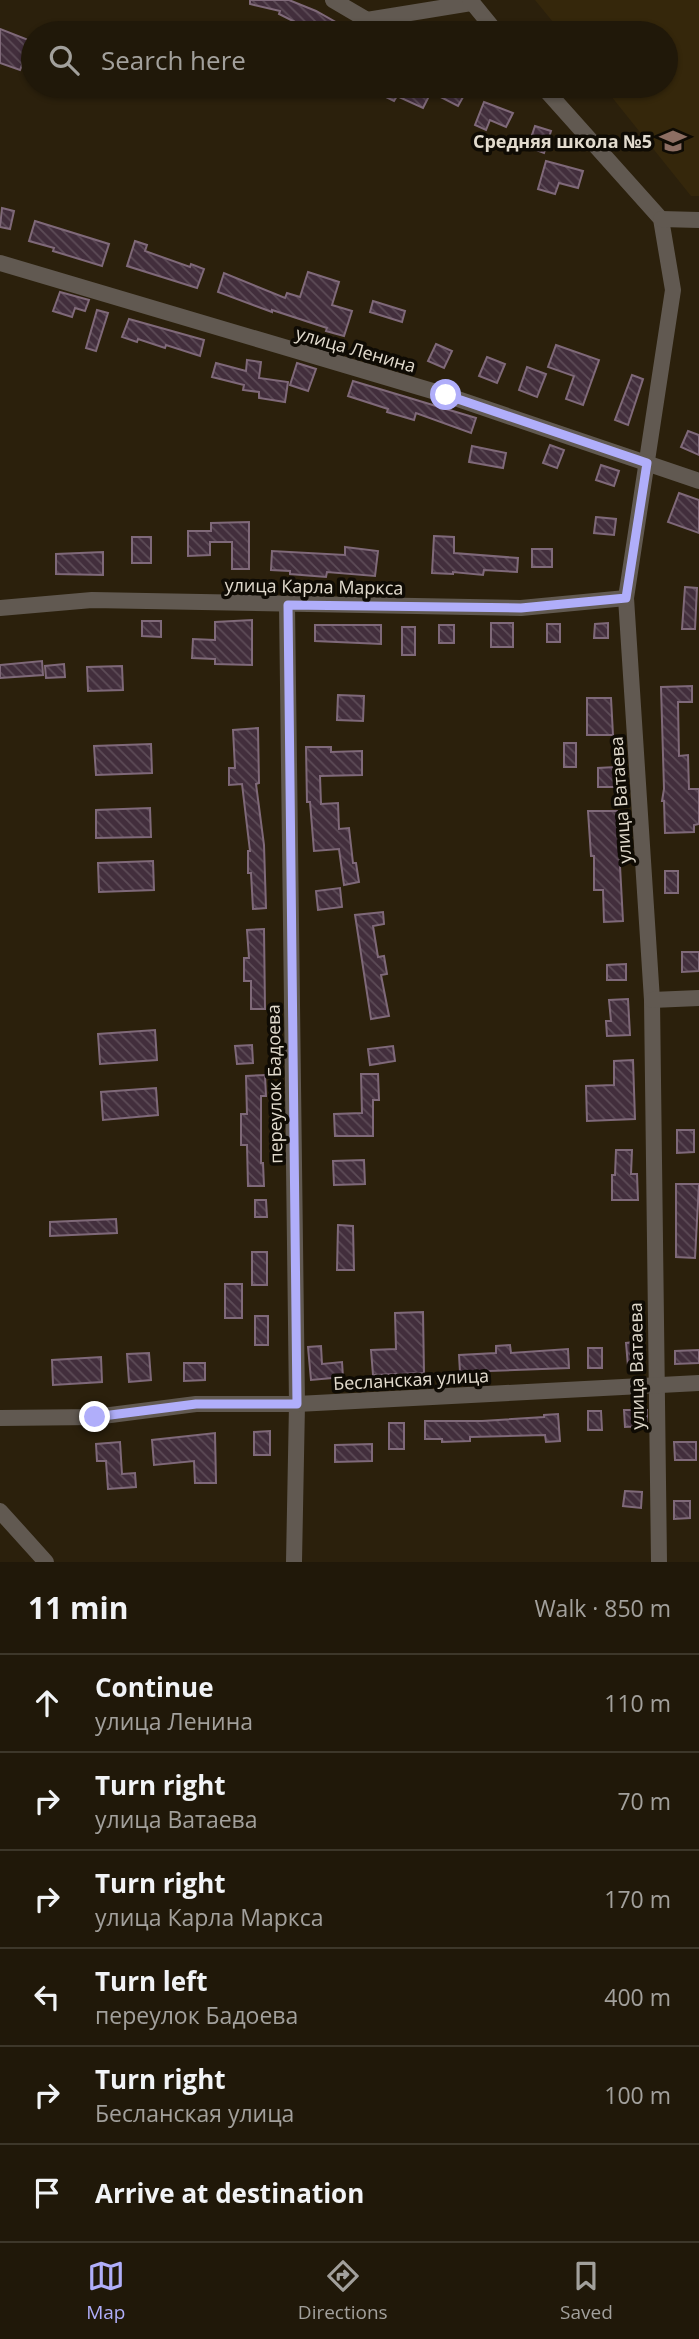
<!DOCTYPE html>
<html lang="en">
<head>
<meta charset="utf-8">
<style>
  :root { --surface:#201809; --page:#282112; --text:#f1f3f6; --muted:#a2a09c; --line:#3d372a; --accent:#b0aefa }
  body { margin:0; font-family:"Open Sans",sans-serif; background:var(--page); color:var(--text) }
  .stop { position:absolute; width:21px; height:21px; margin:-16px; border:5px solid #b0aefa; border-radius:50%; background:#fff }
  .stop.end { background:#b0aefa; border-color:#fff; box-shadow:0 2px 7px #0008 }
  .list { margin:0; padding:0; list-style:none }
  h2 { display:flex; justify-content:space-between; align-items:center; height:91px; margin:0; padding:0 28px; font-size:30px }
  h2 small { font-size:23px; font-weight:400; color:var(--muted) }
  .list li { display:grid; grid-template-columns:46px 1fr auto; gap:21px; align-items:center; box-sizing:border-box; height:98px; padding:0 28px; border-top:2px solid var(--line) }
  .list b { display:block; font-size:26px; white-space:nowrap }
  .list p { margin:0; font-size:23px; white-space:nowrap; color:var(--muted) }
  .list em { font-size:23px; font-style:normal; color:var(--muted) }
  .icon { flex:none; width:38px; height:38px; fill:none; stroke:currentColor; stroke-width:2; stroke-linecap:round; stroke-linejoin:round }
  .map { position:relative; flex:none; width:699px; height:1562px; overflow:hidden }
  .search { position:absolute; background:var(--surface); box-shadow:0 2px 5px #0004; left:21px; right:21px; top:21px; height:77px; display:flex; align-items:center; gap:18px; box-sizing:border-box; padding:0 24px; border-radius:38px; color:var(--muted); font-size:26px }
  .sheet { height:679px; background:var(--surface) }
  nav { display:flex; justify-content:space-around; align-items:center; box-sizing:border-box; height:98px; border-top:2px solid var(--line); background:var(--surface); font-size:19px; color:var(--muted) }
  nav a { display:grid; justify-items:center; gap:4px }
  nav .on { color:var(--accent) }
  .map>svg:first-child { display:block }
  .built { fill:#35270b }
  .building { fill:url(#building-back-hatch); stroke:#7f6979; stroke-width:2 }
  .lines { fill:none; stroke-linecap:round; stroke-linejoin:round }
  .minor { stroke:#615951; stroke-width:16 }
  .route { stroke:#b0aefa; stroke-width:9 }
  .labels { text-anchor:middle; dominant-baseline:central; stroke-width:7; stroke-linejoin:round; paint-order:stroke }
  .poi-label { font-size:18px; font-weight:bold; fill:#e2dbce; stroke:#0f0b04; text-anchor:end }
  .street-label { font-size:18px; fill:#e2dbce; stroke:#0f0b04 }
</style>
</head>
<body>
<div class="map">
<svg width="699" height="1562" viewBox="0 0 699 1562">
  <defs>
    <pattern id="building-back-hatch" width="6" height="6" patternUnits="userSpaceOnUse" patternTransform="scale(1.75)"><rect width="6" height="6" fill="#422e3c"/><path d="M-1 5l2 2M0 0l6 6M5-1l2 2" fill="none" stroke="#5d4c57"/></pattern>
  </defs>
  <rect width="100%" height="100%" fill="#2b200c"/>
  <polygon class="built" points="535,0 699,0 699,196 691,196 603,86 666,86 666,33 562,33"/>
  <g class="building">
    <polygon points="250,0 289,0 316,11 355,33 304,33 307,28 279,14 280,11 250,4"/>
    <polygon points="0,29 31,41 20,70 0,63"/>
    <polygon points="375,86 459,86 467,90 458,106 431,92 423,108 397,96 394,101 384,96 387,91"/>
    <polygon points="484,102 513,113 506,127 490,120 486,130 475,125"/>
    <polygon points="535,126 551,131 544,153 528,147"/>
    <polygon points="546,161 583,171 578,188 559,183 555,194 538,189"/>
    <polygon points="2,208 14,211 10,229 0,227"/>
    <polygon points="35,221 109,244 102,266 53,251 54,248 29,241"/>
    <polygon points="135,241 147,245 145,251 190,267 191,264 204,269 197,288 127,266"/>
    <polygon points="308,272 339,282 332,305 352,311 344,336 326,331 327,328 272,310 272,312 218,292 224,273 285,298 287,293 300,297"/>
    <polygon points="60,292 89,300 85,311 75,308 72,317 53,311"/>
    <polygon points="373,301 405,311 402,322 370,312"/>
    <polygon points="97,310 108,313 96,351 86,348"/>
    <polygon points="129,319 204,340 200,356 166,345 165,348 138,339 137,342 122,337"/>
    <polygon points="436,344 452,351 444,368 428,361"/>
    <polygon points="556,345 599,360 583,405 566,399 574,376 548,367"/>
    <polygon points="487,357 505,364 497,383 479,376"/>
    <polygon points="247,360 261,362 259,378 288,382 285,402 259,398 259,392 243,390 244,385 212,377 216,363 246,371"/>
    <polygon points="297,363 316,369 308,391 290,385"/>
    <polygon points="527,367 546,374 537,397 519,390"/>
    <polygon points="632,375 643,379 628,425 615,420"/>
    <polygon points="353,381 476,418 471,433 416,413 414,420 387,412 388,409 348,396"/>
    <polygon points="688,431 699,435 699,455 681,447"/>
    <polygon points="550,445 564,450 557,468 543,463"/>
    <polygon points="472,446 506,453 503,468 469,462"/>
    <polygon points="601,465 619,471 614,486 596,480"/>
    <polygon points="679,493 699,500 699,533 668,522"/>
    <polygon points="596,517 616,519 614,535 594,533"/>
    <polygon points="249,522 249,569 232,569 232,542 210,542 210,555 188,556 188,531 211,531 211,523"/>
    <polygon points="434,536 454,537 454,553 518,558 517,572 484,570 483,575 453,572 453,574 432,573"/>
    <rect x="132" y="537" width="19" height="26"/>
    <polygon points="345,547 378,551 375,576 327,572 326,577 290,574 290,571 271,570 272,551 345,555"/>
    <rect x="532" y="549" width="20" height="18"/>
    <polygon points="103,552 103,575 56,574 56,554"/>
    <polygon points="685,587 697,588 695,629 682,629"/>
    <polygon points="252,620 252,665 215,664 215,659 192,658 193,639 215,640 215,622"/>
    <polygon points="142,621 161,621 161,637 142,636"/>
    <rect x="491" y="623" width="22" height="24"/>
    <polygon points="608,623 608,638 594,638 595,624"/>
    <rect x="547" y="624" width="13" height="18"/>
    <polygon points="315,625 381,625 381,644 315,641"/>
    <rect x="439" y="625" width="15" height="18"/>
    <rect x="402" y="627" width="13" height="28"/>
    <polygon points="42,661 43,675 0,678 0,665"/>
    <polygon points="64,664 65,677 46,678 45,666"/>
    <polygon points="122,666 123,690 88,691 87,667"/>
    <polygon points="692,686 692,702 678,702 679,756 688,755 689,789 699,789 699,824 694,825 694,832 665,833 664,801 662,801 664,789 661,687"/>
    <polygon points="338,695 364,696 363,721 337,720"/>
    <polygon points="587,698 611,698 613,735 587,735"/>
    <polygon points="258,728 259,783 256,784 264,845 266,908 253,909 251,873 248,873 248,851 250,851 242,784 229,785 229,768 235,768 233,730"/>
    <rect x="564" y="743" width="12" height="24"/>
    <polygon points="151,744 152,773 96,775 94,746"/>
    <polygon points="306,747 331,747 331,752 362,751 362,775 320,776 321,804 338,803 339,829 349,828 353,863 356,863 359,882 344,885 339,849 314,851 310,802 307,802"/>
    <polygon points="615,767 615,787 598,787 598,768"/>
    <polygon points="150,808 151,837 96,838 96,810"/>
    <polygon points="588,811 617,811 623,921 604,922 603,890 594,890 594,856 591,856"/>
    <polygon points="153,861 154,890 99,892 98,863"/>
    <rect x="665" y="871" width="13" height="22"/>
    <polygon points="340,888 342,907 318,910 316,891"/>
    <polygon points="383,912 384,924 373,926 378,957 384,956 387,974 381,975 389,1016 371,1019 355,915"/>
    <polygon points="264,929 265,1009 251,1009 251,981 244,981 244,958 249,958 247,930"/>
    <polygon points="682,952 699,952 699,971 682,972"/>
    <polygon points="626,964 626,980 607,980 607,965"/>
    <polygon points="628,999 630,1035 607,1036 606,1021 611,1021 609,1000"/>
    <polygon points="155,1030 157,1060 100,1064 98,1034"/>
    <polygon points="252,1045 253,1063 237,1064 235,1046"/>
    <polygon points="393,1046 395,1061 370,1065 368,1049"/>
    <polygon points="633,1060 635,1119 587,1121 586,1086 614,1085 614,1061"/>
    <polygon points="361,1074 378,1074 379,1100 373,1100 373,1136 335,1136 334,1114 362,1113"/>
    <polygon points="265,1075 266,1096 261,1096 261,1163 263,1163 264,1186 248,1186 247,1145 241,1145 241,1114 247,1114 246,1076"/>
    <polygon points="156,1088 158,1115 103,1120 101,1092"/>
    <polygon points="677,1130 694,1130 694,1152 677,1153"/>
    <polygon points="616,1150 632,1150 631,1174 637,1174 638,1200 612,1200 612,1175 615,1175"/>
    <polygon points="364,1160 365,1184 334,1185 333,1161"/>
    <polygon points="676,1184 699,1184 695,1258 676,1257"/>
    <polygon points="255,1200 266,1200 267,1217 255,1217"/>
    <polygon points="116,1219 117,1233 50,1236 50,1222"/>
    <polygon points="338,1225 353,1226 354,1270 337,1270"/>
    <rect x="252" y="1252" width="15" height="33"/>
    <rect x="225" y="1284" width="17" height="34"/>
    <polygon points="423,1312 424,1373 373,1375 371,1350 396,1349 395,1313"/>
    <rect x="255" y="1316" width="13" height="29"/>
    <polygon points="643,1341 644,1365 628,1366 626,1343"/>
    <polygon points="510,1345 511,1353 568,1349 569,1368 460,1372 459,1355 496,1353 496,1346"/>
    <polygon points="321,1346 322,1364 342,1362 343,1377 311,1380 308,1347"/>
    <rect x="588" y="1348" width="14" height="20"/>
    <polygon points="699,1350 699,1363 675,1364 675,1351"/>
    <polygon points="149,1353 151,1380 129,1382 127,1354"/>
    <polygon points="101,1357 102,1382 53,1385 52,1360"/>
    <polygon points="184,1363 205,1363 205,1380 184,1381"/>
    <polygon points="624,1410 647,1410 647,1426 625,1427"/>
    <polygon points="588,1411 601,1411 602,1430 588,1430"/>
    <polygon points="558,1414 560,1441 546,1442 545,1435 470,1437 470,1441 442,1442 442,1439 425,1439 425,1421 482,1421 544,1417 544,1415"/>
    <rect x="389" y="1423" width="15" height="26"/>
    <polygon points="270,1431 270,1455 254,1455 254,1432"/>
    <polygon points="215,1433 216,1483 195,1483 194,1461 154,1465 152,1440"/>
    <polygon points="120,1442 122,1474 135,1473 136,1487 108,1489 106,1461 97,1461 96,1444"/>
    <polygon points="674,1442 696,1442 696,1460 675,1460"/>
    <polygon points="372,1444 372,1461 335,1462 335,1445"/>
    <polygon points="625,1491 642,1492 641,1508 623,1506"/>
    <polygon points="674,1501 690,1501 690,1518 674,1519"/>
  </g>
  <g class="lines">
    <g class="minor">
      <polyline points="333,0 367,20 471,3"/>
      <polyline points="470,0 497,33"/>
      <polyline points="542,86 661,219 673,290 626,598 652,1000 659,1562"/>
      <polyline points="661,219 699,220"/>
      <polyline points="0,263 446,395 699,481"/>
      <polyline points="287,605 297,1404 294,1562"/>
      <polyline points="0,608 92,600 521,608 626,598"/>
      <polyline points="652,1000 699,998"/>
      <polyline points="0,1418 95,1417 196,1404 297,1404 699,1383"/>
      <polyline points="0,1511 46,1562"/>
    </g>
  </g>
  <g class="lines">
    <polyline class="route" points="95,1417 196,1404 297,1404 288,605 521,608 626,598 647,463 446,395"/>
  </g>
  <defs>
    <g id="school-bare" transform="scale(2.1)"><path d="M0-5L7-2L0 1L-7-2ZM-4 1L0 2.5L4 1V4Q0 6-4 4Z" fill="#8d6e63" stroke="#0f0b04" stroke-width="2.5" paint-order="stroke"/></g>
  </defs>
  <g fill-rule="evenodd">
    <use href="#school-bare" x="673" y="141"/>
  </g>
  <g class="labels">
    <g class="poi-label">
      <text x="652" y="141">Средняя школа №5</text>
    </g>
    <g class="street-label">
      <text transform="translate(356 349) rotate(16)">улица Ленина</text>
      <text transform="translate(314 586) rotate(1)">улица Карла Маркса</text>
      <text transform="translate(620 800) rotate(-94)">улица Ватаева</text>
      <text transform="translate(274 1084) rotate(-91)">переулок Бадоева</text>
      <text transform="translate(636 1366) rotate(-91)">улица Ватаева</text>
      <text transform="translate(411 1379) rotate(-3)">Бесланская улица</text>
    </g>
  </g>
</svg>
<div class="stop" style="left:446px;top:395px"></div>
<div class="stop end" style="left:95px;top:1417px"></div>
<div class="search"><svg class="icon" aria-label="search" viewBox="0 0 24 24"><circle cx="10" cy="10" r="6"/><path d="M15 15l6 6"/></svg>Search here</div>
</div>
<section class="sheet">
<h2>11 min<small>Walk · 850 m</small></h2>
<ul class="list">
<li><svg class="icon" aria-label="ahead" viewBox="0 0 24 24"><path d="M12 20V5M6 11l6-6 6 6"/></svg><div><b>Continue</b><p>улица Ленина</p></div><em>110 m</em></li>
<li><svg class="icon" aria-label="right" viewBox="0 0 24 24"><path d="M7 20v-9h11M14 6l5 5-5 5"/></svg><div><b>Turn right</b><p>улица Ватаева</p></div><em>70 m</em></li>
<li><svg class="icon" aria-label="right" viewBox="0 0 24 24"><path d="M7 20v-9h11M14 6l5 5-5 5"/></svg><div><b>Turn right</b><p>улица Карла Маркса</p></div><em>170 m</em></li>
<li><svg class="icon" aria-label="left" viewBox="0 0 24 24"><path d="M17 20v-9H6M10 6l-5 5 5 5"/></svg><div><b>Turn left</b><p>переулок Бадоева</p></div><em>400 m</em></li>
<li><svg class="icon" aria-label="right" viewBox="0 0 24 24"><path d="M7 20v-9h11M14 6l5 5-5 5"/></svg><div><b>Turn right</b><p>Бесланская улица</p></div><em>100 m</em></li>
<li><svg class="icon" aria-label="arrive" viewBox="0 0 24 24"><path d="M6 21V4h12l-3 4 3 4H6"/></svg><div><b>Arrive at destination</b></div></li>
</ul>
</section>
<nav>
<a class="on"><svg class="icon" aria-label="map" viewBox="0 0 24 24"><path d="M3 6l6-2 6 2 6-2v14l-6 2-6-2-6 2zM9 4v14M15 6v14"/></svg>Map</a>
<a><svg class="icon" aria-label="directions" viewBox="0 0 24 24"><path d="M12 3l9 9-9 9-9-9zM9 14v-3h6M13 9l2 2-2 2"/></svg>Directions</a>
<a><svg class="icon" aria-label="saved" viewBox="0 0 24 24"><path d="M7 4h10v16l-5-4-5 4z"/></svg>Saved</a>
</nav>
</body>
</html>
